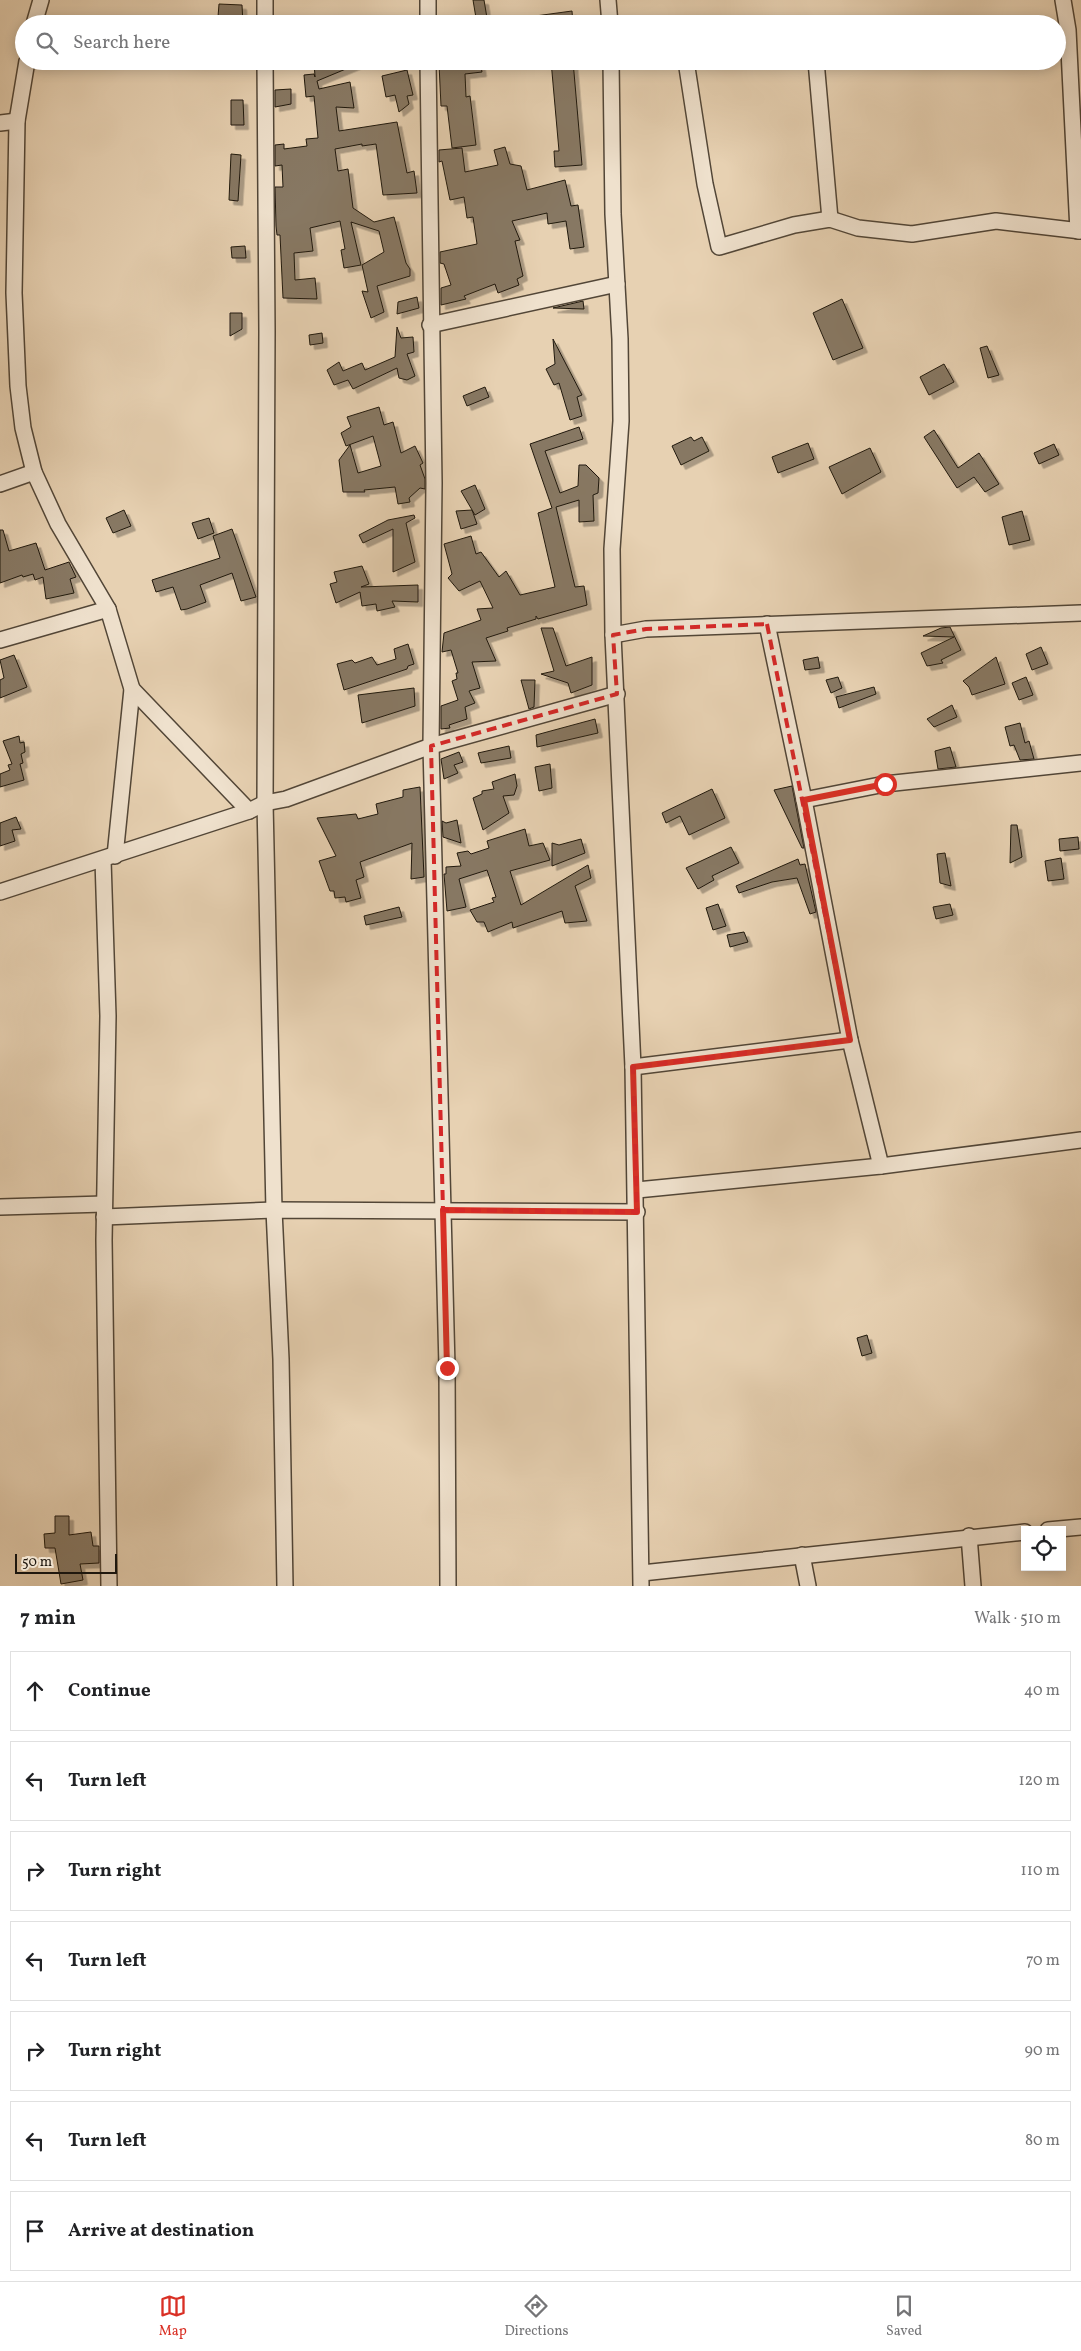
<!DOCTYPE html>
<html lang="en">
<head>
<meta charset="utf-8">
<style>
  :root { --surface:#fff; --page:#f6f6f6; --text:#202124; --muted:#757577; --line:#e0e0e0; --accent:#d93025 }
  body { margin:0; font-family:Vollkorn,serif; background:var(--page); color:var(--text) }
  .controls { position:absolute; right:15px; bottom:15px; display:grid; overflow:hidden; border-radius:0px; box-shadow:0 2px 12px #0003 }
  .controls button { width:45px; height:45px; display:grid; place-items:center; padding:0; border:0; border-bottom:1px solid var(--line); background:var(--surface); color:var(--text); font:25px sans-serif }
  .scale { position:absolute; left:15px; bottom:12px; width:102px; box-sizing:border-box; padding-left:5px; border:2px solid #20180e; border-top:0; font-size:14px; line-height:18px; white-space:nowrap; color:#20180e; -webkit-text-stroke:4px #efe1cd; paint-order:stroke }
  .stop { position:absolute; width:15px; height:15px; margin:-11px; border:4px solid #d93025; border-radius:50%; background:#fff }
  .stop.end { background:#d93025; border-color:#fff; box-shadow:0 1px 5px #0008 }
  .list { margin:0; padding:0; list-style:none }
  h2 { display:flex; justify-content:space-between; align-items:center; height:65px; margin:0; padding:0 20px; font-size:21px }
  h2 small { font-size:16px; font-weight:400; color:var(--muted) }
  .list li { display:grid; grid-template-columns:32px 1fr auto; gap:15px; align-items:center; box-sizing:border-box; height:80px; margin:0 10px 10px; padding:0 10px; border:1px solid var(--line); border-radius:0px }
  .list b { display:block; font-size:19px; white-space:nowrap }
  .list em { font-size:16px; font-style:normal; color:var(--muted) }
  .icon { flex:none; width:28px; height:28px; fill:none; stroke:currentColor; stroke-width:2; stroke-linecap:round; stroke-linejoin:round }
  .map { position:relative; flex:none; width:1081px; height:1586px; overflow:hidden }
  .search { position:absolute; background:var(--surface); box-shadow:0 2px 12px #0003; left:15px; right:15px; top:15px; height:55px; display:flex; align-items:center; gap:12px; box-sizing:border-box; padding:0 18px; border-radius:28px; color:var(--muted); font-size:19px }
  .sheet { height:695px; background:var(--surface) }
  nav { display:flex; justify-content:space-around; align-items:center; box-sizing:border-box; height:70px; border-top:1px solid var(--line); background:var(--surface); font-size:14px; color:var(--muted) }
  nav a { display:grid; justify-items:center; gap:2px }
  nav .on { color:var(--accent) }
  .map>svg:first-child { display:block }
  .building { fill:#877863; stroke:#20180e; filter:url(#shadow) }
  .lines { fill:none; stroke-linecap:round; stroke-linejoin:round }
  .minor-casing { stroke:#524637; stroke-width:18 }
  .minor { stroke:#efe1cd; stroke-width:15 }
  .route { stroke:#d93025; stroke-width:6 }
  .marked { fill:none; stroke:#d62828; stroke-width:4; stroke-dasharray:10 6; stroke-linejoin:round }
</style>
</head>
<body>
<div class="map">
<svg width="1081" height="1586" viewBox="0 0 1081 1586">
  <defs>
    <filter id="shadow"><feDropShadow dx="4.5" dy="4.5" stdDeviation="0" flood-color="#0004"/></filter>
  </defs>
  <rect width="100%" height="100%" fill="#e7d1b2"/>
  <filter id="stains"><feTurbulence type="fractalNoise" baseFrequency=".004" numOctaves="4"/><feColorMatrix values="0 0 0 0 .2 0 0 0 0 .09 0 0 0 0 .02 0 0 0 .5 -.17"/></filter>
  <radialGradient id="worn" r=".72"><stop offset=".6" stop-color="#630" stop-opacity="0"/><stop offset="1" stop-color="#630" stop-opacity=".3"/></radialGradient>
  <g class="building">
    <polygon points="473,0 484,0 488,24 477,24"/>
    <polygon points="219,4 242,5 243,24 223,24 222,17 218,17"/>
    <polygon points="572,11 573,24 529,24 528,17"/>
    <polygon points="314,61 365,61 317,81 319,89 350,82 354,108 336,107 339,131 397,122 407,173 414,171 417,193 383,195 376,144 362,146 362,144 335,149 338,171 348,169 353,208 374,222 394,217 406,263 410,269 410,276 377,286 384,312 371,318 362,291 368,292 362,265 384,252 379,231 351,222 361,265 344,268 341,250 345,249 340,221 310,228 313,251 294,253 295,280 315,278 317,299 283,298 280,235 277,235 276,226 275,187 283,187 282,165 275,166 275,145 284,144 284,149 307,146 306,139 318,138 314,96 306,97 304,75 314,74 315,77"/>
    <polygon points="461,61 480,61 482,72 465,74 466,97 470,96 476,145 452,148 447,106 441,106 439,64"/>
    <polygon points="551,61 573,61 582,165 555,167 554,151 559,151"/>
    <polygon points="407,70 413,95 407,96 409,104 399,112 395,95 386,97 382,76"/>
    <polygon points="291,89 291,104 275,107 275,90"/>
    <polygon points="231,100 243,100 244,125 231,125"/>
    <polygon points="505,147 510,164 521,166 527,190 565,180 571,206 578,205 584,247 570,249 566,221 548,224 547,213 512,221 520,240 515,241 523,276 517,279 519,285 498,293 495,284 464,296 466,299 441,305 441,288 451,285 444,264 440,263 440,252 477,244 473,217 467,218 464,197 450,200 442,161 439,162 439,150 462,148 465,172 498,165 494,150"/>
    <polygon points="231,154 241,155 238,201 229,200"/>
    <polygon points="245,246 246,258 232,258 231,247"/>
    <polygon points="417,297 419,308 397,314 398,302"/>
    <polygon points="842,299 863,348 833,360 813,313"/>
    <polygon points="583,301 584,309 553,308"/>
    <polygon points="230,313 242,313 242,329 230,336"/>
    <polygon points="397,327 401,338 413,337 414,352 407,354 415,376 407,380 399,378 397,368 353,389 348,380 334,385 327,370 339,362 343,371 362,363 365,370 395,357"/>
    <polygon points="322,333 323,343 310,345 309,335"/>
    <polygon points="553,339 582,395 577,397 582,416 570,420 559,383 554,385 546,369 555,364"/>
    <polygon points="987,346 999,375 988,378 980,348"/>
    <polygon points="944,364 954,382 929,395 920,377"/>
    <polygon points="485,387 489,397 467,406 463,396"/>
    <polygon points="379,407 384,425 393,422 401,453 415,446 423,463 420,465 425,479 425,489 420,488 409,498 410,502 398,504 395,487 364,490 365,492 343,492 339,460 350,445 358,473 381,466 373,436 346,446 341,433 351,427 347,417"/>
    <polygon points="579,427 583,439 545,451 560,493 578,486 579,465 586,465 599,478 598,493 593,495 594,521 579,522 579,500 556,507 575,587 584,586 587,605 538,619 536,616 536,619 507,628 508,631 486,638 496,661 472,662 480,688 469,691 475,703 465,707 467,719 449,725 450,728 441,729 441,706 458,700 452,681 457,679 456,673 458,673 451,650 442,652 444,633 481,620 477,609 493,608 480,581 459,591 448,578 452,574 444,544 471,536 476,554 481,552 499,577 506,571 520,595 555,587 538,513 552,508 530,444"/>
    <polygon points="934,430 958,468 979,453 999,484 985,492 974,477 957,488 924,437"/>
    <polygon points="691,437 694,441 702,437 709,451 681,465 672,446"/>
    <polygon points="808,443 814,459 778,473 772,457"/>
    <polygon points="1054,444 1059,455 1039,464 1034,453"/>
    <polygon points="870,448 881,472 842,494 829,467"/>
    <polygon points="475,485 485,509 475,515 461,491"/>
    <polygon points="124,510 131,526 113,533 106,518"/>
    <polygon points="472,510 477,524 461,529 456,511"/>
    <polygon points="1022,511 1030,540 1009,545 1002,517"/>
    <polygon points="414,515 415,518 406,523 415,562 393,572 393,529 363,543 359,535 388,520"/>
    <polygon points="209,518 214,533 198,539 192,523"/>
    <polygon points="232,529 256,597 241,601 232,573 200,585 206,602 187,609 181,610 173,587 156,592 152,580 220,558 213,536"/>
    <polygon points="0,530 3,530 9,551 36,543 45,570 69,562 76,577 70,579 74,593 46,599 43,577 35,580 33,574 23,577 22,575 0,583"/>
    <polygon points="362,566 369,584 361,587 418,585 418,602 392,601 395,607 377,611 376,604 362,606 360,592 336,603 330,584 337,582 334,572"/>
    <polygon points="950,627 961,650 941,660 943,663 927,666 921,653 954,637 923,636 941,628"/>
    <polygon points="541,628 553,628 566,666 592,657 592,685 571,693 568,683 541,674 554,671"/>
    <polygon points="408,644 414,664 408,666 407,669 344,690 337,664 352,660 355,663 372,657 377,665 396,659 394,649"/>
    <polygon points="1041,647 1048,664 1032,670 1026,654"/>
    <polygon points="14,655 27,687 0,698 0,680 4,678 0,660"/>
    <polygon points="818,657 820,668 805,670 803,660"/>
    <polygon points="996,657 1005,684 972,695 969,687 963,681"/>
    <polygon points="838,677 842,688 831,693 826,680"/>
    <polygon points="1026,677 1033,695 1019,700 1012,683"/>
    <polygon points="521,680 535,680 534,707 529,709"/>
    <polygon points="874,687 876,694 839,708 836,697"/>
    <polygon points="414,688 415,706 362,723 358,695"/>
    <polygon points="952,705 957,717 934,727 927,719"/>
    <polygon points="595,719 598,733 537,747 536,735"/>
    <polygon points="1020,723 1025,743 1029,741 1034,759 1020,760 1014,745 1010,746 1005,727"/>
    <polygon points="19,736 20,743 24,742 25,752 21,754 23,763 20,764 24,780 0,787 0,774 10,770 8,765 12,764 3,741"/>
    <polygon points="509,746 511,758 481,763 478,753"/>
    <polygon points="950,747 956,767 938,769 935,751"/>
    <polygon points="459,752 463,762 454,765 458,773 444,779 441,759"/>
    <polygon points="550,764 552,788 539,791 535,767"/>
    <polygon points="515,774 517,786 514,795 503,796 509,813 483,830 473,798 482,794 482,791 494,789 492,782"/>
    <polygon points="792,786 804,848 802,848 774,790"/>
    <polygon points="420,787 424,877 411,879 412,843 360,862 364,877 356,880 361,898 346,902 345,897 335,898 334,891 330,891 319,861 336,856 317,818 356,814 358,819 378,814 376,804 403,797 403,790"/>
    <polygon points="712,789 725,818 689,835 680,816 666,823 662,813"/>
    <polygon points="16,817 21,829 12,830 15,841 0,846 0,823"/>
    <polygon points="457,820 461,843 443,837 442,821 446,823"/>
    <polygon points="1011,825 1017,825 1022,857 1010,863"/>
    <polygon points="525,829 529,846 543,843 550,860 510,871 521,905 588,865 591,878 575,886 587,921 565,923 562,911 513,928 512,922 488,932 484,922 477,922 470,910 494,902 492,898 496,897 487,870 459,879 466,907 447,911 444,874 446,874 446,867 461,866 457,853 468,851 471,854 489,848 487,841"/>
    <polygon points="1078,837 1079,849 1060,851 1059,839"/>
    <polygon points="581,839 585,853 552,866 552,843 559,845"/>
    <polygon points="731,847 739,863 712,876 714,880 698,889 686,868"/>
    <polygon points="945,853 951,886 940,883 937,854"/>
    <polygon points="1061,858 1064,879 1048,881 1045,861"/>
    <polygon points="798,859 800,865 805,864 816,912 810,914 797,878 772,882 739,893 736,886"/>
    <polygon points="718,904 726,926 713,930 706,908"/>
    <polygon points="950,904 953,915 936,919 933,907"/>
    <polygon points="399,907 402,917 366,925 364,916"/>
    <polygon points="744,932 748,942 730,947 727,935"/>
    <polygon points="867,1335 872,1353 862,1356 857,1338"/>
    <polygon points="55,1516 69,1516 69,1535 91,1532 93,1546 99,1546 99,1563 80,1564 83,1580 61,1584 55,1548 45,1548 44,1534 55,1533"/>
  </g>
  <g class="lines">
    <g class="minor-casing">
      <g id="minor">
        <polyline points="265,0 265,24"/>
        <polyline points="428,0 428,24"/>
        <polyline points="608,0 610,24"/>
        <polyline points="1063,0 1068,30 1078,231"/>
        <polyline points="34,24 41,0"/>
        <polyline points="27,61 17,121 14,293 18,386 23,428 34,472 58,524 108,609 132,689 115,856"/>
        <polyline points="265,61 267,331 265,803 274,1210 281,1359 285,1586"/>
        <polyline points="428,61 434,483 431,746 447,1367 448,1586"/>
        <polyline points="611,61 613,214 620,339 621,421 612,549 613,635 633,1067 641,1586"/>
        <polyline points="686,61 705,184 719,247 794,225 830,219 858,228 912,234 996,221 1081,231"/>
        <polyline points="816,61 830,219"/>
        <polyline points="0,123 17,121"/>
        <polyline points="430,325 617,284"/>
        <polyline points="0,484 34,472"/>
        <polyline points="767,624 804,800 850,1040 881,1166"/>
        <polyline points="613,635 646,629 1081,613"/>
        <polyline points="0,640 108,609"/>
        <polyline points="132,689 249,811"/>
        <polyline points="804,800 885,784 1081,763"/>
        <polyline points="103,860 108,1016 104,1240 109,1586"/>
        <polyline points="0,892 249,811 265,803 286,799 431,746 617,694"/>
        <polyline points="633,1067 850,1040"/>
        <polyline points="637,1190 881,1166 1081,1140"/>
        <polyline points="0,1207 104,1204"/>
        <polyline points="104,1217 274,1210 637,1212"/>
        <polyline points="1048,1530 1081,1527"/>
        <polyline points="969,1536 973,1586"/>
        <polyline points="802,1555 808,1586"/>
        <polyline points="642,1573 1025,1532"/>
      </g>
    </g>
    <use href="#minor" class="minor"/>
  </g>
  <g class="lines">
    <polyline class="route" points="447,1368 443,1210 637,1212 633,1067 850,1040 804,800 885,784"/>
  </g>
  <path class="marked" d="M767,624L850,1040L633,1067L637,1212L443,1210L431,746L617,694L613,635L646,629Z"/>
  <rect width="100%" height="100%" filter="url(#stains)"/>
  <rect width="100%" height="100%" fill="url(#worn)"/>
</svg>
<div class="controls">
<button><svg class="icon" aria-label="locate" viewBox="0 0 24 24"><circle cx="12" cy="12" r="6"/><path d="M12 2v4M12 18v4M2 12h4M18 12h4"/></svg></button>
</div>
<div class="scale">50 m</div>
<div class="stop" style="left:885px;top:784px"></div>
<div class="stop end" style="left:447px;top:1368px"></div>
<div class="search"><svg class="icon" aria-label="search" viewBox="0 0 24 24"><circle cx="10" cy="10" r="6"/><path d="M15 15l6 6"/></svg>Search here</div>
</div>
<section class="sheet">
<h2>7 min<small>Walk · 510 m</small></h2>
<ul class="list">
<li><svg class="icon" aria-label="ahead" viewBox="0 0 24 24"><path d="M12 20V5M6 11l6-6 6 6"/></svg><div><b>Continue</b></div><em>40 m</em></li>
<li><svg class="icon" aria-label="left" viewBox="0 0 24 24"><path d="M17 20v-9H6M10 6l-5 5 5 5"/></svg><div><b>Turn left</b></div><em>120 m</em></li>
<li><svg class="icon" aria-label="right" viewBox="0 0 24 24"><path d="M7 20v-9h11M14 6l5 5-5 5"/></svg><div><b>Turn right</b></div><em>110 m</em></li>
<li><svg class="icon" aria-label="left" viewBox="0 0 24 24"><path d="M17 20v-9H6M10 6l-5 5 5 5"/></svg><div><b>Turn left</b></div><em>70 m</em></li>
<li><svg class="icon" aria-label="right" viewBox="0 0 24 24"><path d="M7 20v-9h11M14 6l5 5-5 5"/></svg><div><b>Turn right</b></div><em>90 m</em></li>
<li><svg class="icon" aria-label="left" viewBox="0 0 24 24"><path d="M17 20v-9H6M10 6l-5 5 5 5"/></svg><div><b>Turn left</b></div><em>80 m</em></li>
<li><svg class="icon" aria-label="arrive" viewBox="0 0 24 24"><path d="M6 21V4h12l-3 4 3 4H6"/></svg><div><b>Arrive at destination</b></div></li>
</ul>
</section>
<nav>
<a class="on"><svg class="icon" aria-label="map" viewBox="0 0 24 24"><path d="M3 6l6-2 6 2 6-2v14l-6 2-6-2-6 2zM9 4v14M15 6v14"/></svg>Map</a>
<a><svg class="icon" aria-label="directions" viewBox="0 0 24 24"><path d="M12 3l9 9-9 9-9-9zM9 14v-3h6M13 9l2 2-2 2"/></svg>Directions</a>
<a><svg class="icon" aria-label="saved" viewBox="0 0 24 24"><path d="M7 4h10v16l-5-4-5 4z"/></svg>Saved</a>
</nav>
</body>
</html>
